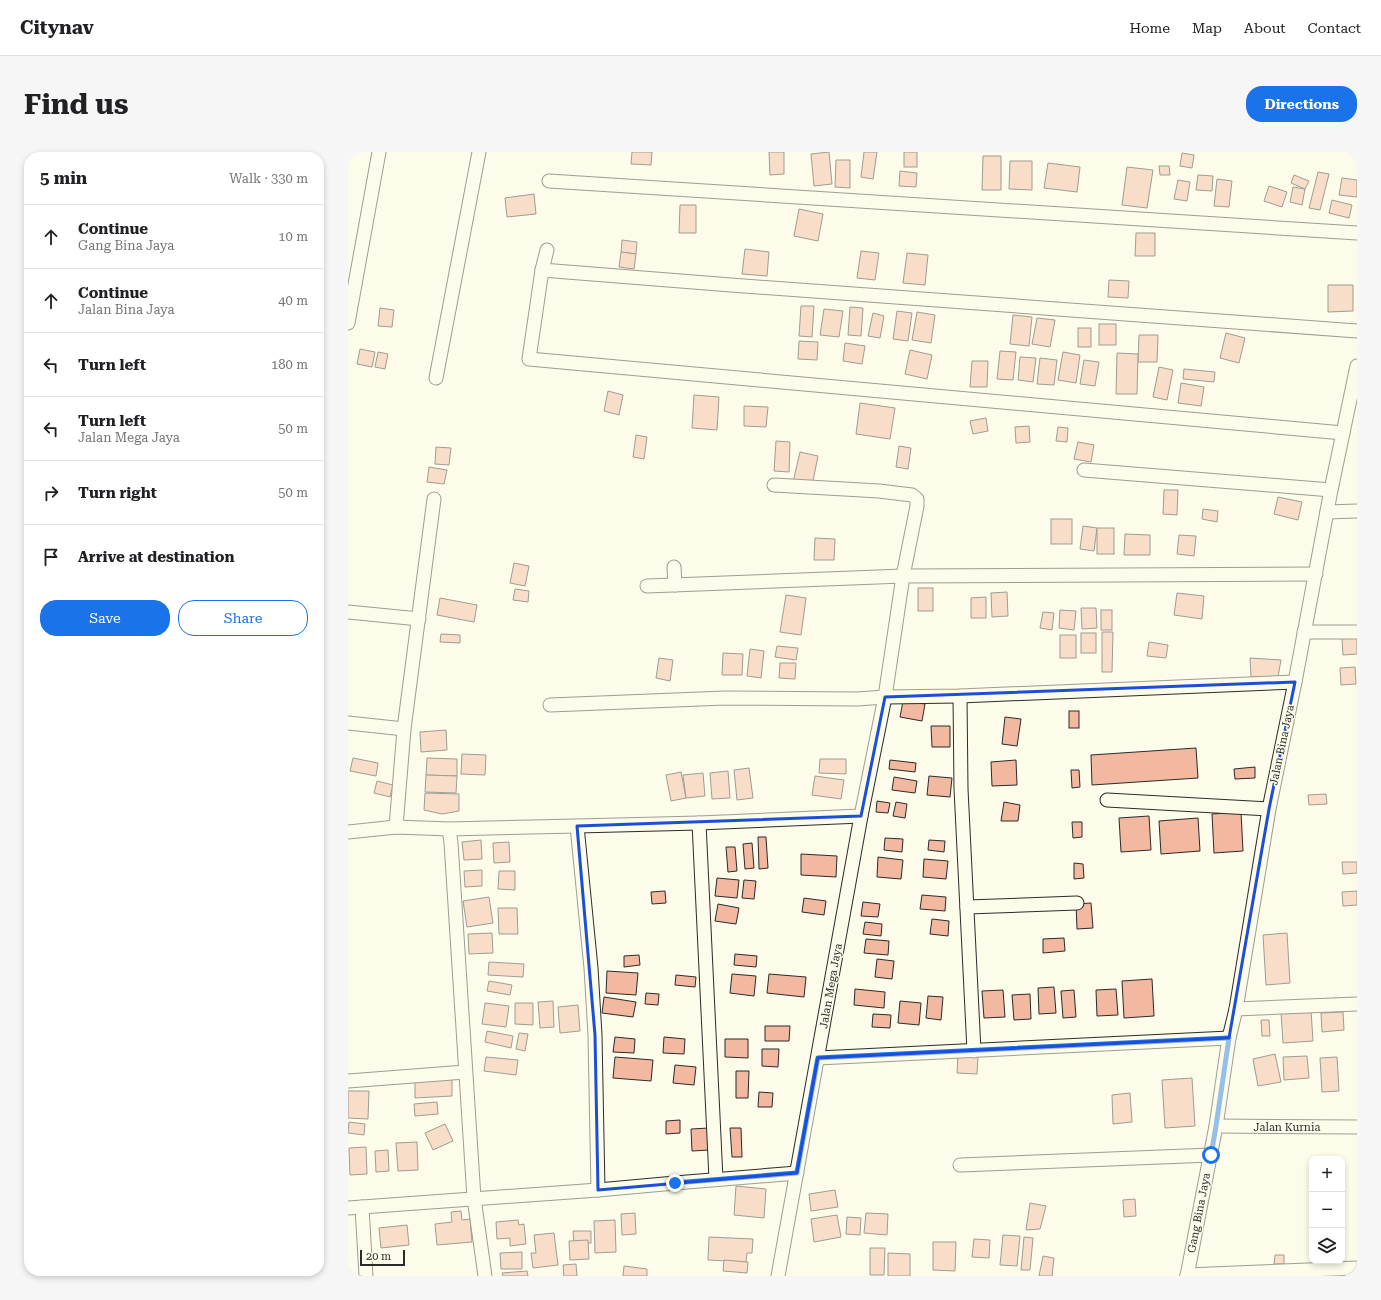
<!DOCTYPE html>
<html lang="en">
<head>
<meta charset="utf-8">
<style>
  :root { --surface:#fff; --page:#f6f6f6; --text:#202124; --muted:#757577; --line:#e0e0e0; --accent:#1a73e8 }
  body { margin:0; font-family:"Roboto Serif",serif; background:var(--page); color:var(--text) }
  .controls { position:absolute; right:12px; bottom:12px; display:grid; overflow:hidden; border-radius:8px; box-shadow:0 2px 6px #0003 }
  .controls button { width:36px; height:36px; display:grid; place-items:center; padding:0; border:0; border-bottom:1px solid var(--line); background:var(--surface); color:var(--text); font:20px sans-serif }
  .scale { position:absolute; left:12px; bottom:10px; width:45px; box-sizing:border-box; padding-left:4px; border:2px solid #2b2b2b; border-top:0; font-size:11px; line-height:14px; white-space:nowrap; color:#2b2b2b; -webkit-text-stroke:3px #fdfbea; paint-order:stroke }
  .stop { position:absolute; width:12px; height:12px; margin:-9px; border:3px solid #1a73e8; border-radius:50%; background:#fff }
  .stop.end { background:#1a73e8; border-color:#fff; box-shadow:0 1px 4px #0008 }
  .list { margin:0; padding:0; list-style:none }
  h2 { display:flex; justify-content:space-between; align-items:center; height:52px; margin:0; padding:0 16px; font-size:17px }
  h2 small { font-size:13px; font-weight:400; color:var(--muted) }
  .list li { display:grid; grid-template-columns:26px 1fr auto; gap:12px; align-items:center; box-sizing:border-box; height:64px; padding:0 16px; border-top:1px solid var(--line) }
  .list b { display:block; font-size:15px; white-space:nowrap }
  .list p { margin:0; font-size:13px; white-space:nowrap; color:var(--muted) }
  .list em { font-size:13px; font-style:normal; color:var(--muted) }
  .actions { display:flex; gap:8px; padding:12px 16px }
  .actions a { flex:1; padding:9px 0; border:1px solid var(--accent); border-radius:16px; text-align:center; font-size:14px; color:var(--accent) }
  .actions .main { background:var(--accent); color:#fff }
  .icon { flex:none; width:22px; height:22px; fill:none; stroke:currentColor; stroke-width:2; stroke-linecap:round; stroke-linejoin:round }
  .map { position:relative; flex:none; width:1009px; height:1124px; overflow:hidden; border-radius:16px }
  header { display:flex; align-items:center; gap:24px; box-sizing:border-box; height:56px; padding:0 20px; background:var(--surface); border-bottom:1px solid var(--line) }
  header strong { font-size:19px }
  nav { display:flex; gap:22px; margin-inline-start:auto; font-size:14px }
  .intro { display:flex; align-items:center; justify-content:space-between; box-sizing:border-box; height:96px; padding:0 24px }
  h1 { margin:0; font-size:28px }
  .button { padding:10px 18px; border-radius:16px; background:var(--accent); color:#fff; font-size:14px; font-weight:700 }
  main { display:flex; gap:24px; padding:0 24px }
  aside { flex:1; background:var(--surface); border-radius:16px; box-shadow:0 2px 6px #0003 }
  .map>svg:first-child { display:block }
  .building { fill:#f2b8a0; stroke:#2b2b2b }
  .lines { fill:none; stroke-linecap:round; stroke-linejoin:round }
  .minor-casing { stroke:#2b2b2b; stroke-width:15 }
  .minor { stroke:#fdfbea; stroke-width:13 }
  .route { stroke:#1a73e8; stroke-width:5 }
  .marked { fill:none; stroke:#1d4ed8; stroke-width:3; stroke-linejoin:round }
  .labels { text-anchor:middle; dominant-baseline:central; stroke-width:3; stroke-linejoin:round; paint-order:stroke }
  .street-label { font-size:11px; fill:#2b2b2b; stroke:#fdfbea }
</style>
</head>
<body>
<header>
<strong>Citynav</strong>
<nav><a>Home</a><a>Map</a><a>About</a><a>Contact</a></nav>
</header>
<div class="intro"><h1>Find us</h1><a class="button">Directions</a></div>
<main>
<aside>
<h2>5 min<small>Walk · 330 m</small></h2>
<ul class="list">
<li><svg class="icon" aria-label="ahead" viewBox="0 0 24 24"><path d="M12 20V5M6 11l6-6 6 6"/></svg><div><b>Continue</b><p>Gang Bina Jaya</p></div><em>10 m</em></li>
<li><svg class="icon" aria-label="ahead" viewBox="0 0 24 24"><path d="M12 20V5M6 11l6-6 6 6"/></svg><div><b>Continue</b><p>Jalan Bina Jaya</p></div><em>40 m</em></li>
<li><svg class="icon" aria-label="left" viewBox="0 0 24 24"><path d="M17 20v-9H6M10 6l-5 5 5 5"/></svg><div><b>Turn left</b></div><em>180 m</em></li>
<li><svg class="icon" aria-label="left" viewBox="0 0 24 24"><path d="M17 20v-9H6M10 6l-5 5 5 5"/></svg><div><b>Turn left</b><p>Jalan Mega Jaya</p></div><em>50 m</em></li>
<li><svg class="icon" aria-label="right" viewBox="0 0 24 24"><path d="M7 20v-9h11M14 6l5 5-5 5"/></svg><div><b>Turn right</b></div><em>50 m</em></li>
<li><svg class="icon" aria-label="arrive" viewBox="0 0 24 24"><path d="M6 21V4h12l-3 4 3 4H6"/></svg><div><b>Arrive at destination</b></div></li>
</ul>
<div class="actions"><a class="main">Save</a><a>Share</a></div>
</aside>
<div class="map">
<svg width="1009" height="1124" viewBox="0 0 1009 1124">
  <rect width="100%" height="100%" fill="#fdfbea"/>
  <g class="building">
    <polygon points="284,0 304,0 303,13 283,12"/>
    <polygon points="421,0 436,0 436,22 422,23"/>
    <polygon points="481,0 484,32 466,34 463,2"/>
    <polygon points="516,0 529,0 525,27 513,25"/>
    <rect x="556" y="0" width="13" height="15"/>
    <polygon points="834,1 846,3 844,16 832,14"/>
    <polygon points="635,4 653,4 653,38 634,38"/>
    <polygon points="488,8 502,8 502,36 487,35"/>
    <polygon points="662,9 684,9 684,38 661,37"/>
    <polygon points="700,11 732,15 729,40 696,36"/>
    <polygon points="811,14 821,14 822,23 812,23"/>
    <polygon points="779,15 805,18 799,56 774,53"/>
    <polygon points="552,19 569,21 568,35 551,34"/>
    <polygon points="970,20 981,22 972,58 961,56"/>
    <polygon points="850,23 865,24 864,39 848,38"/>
    <polygon points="946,23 961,29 957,37 943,31"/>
    <polygon points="994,26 1009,28 1009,45 991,43"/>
    <polygon points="869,27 884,29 881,55 866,54"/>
    <polygon points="830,28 842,30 839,49 826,47"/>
    <polygon points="921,34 939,40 934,55 916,49"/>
    <polygon points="945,35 957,37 954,53 942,50"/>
    <polygon points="186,42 188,62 159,65 157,46"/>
    <polygon points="984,48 1004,53 1001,66 981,61"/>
    <polygon points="332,53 348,53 348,81 331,81"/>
    <polygon points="451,57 475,62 470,89 446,84"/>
    <polygon points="788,81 807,81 807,104 787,104"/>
    <polygon points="274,88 289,90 288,102 273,100"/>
    <polygon points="397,97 421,100 419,124 394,122"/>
    <polygon points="513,99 531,101 527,128 509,126"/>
    <polygon points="273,100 288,102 286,117 271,115"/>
    <polygon points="559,101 580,103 577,133 555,131"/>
    <polygon points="761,128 781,129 780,146 760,145"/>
    <polygon points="980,133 1005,133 1005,159 980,160"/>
    <polygon points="453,154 466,154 464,185 451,184"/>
    <polygon points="502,155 515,156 513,184 500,183"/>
    <polygon points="32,156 46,158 44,175 30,174"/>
    <polygon points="476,157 495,159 491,185 472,183"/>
    <polygon points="549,159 564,161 560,189 545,187"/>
    <polygon points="569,160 587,163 583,191 564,188"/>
    <polygon points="525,161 536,164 532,186 520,184"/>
    <polygon points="665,163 684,165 681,194 662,192"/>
    <polygon points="689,166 707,168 702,195 684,192"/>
    <rect x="751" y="172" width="17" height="21"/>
    <rect x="730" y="176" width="13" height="19"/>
    <polygon points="878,181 897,186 891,211 872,206"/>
    <polygon points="791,183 810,183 809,210 790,210"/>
    <polygon points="451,189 470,190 469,208 450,207"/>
    <polygon points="497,191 517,194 514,212 495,209"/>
    <polygon points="12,197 27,200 24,215 9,212"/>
    <polygon points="562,198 584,203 579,227 557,222"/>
    <polygon points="652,199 668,200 665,228 649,227"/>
    <polygon points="30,200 40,202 37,217 27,215"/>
    <polygon points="715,200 732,203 728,231 710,228"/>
    <polygon points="769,201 790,202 789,242 768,242"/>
    <polygon points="672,205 688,206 685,230 670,228"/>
    <polygon points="692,206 709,208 706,233 689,232"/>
    <polygon points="736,208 751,210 747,234 732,232"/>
    <polygon points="624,209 640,209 639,235 622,235"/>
    <polygon points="811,215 825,218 819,248 805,245"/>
    <polygon points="836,217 867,220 866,230 835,227"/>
    <polygon points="833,231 856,235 853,254 830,251"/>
    <polygon points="260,239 275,243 271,263 256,259"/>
    <polygon points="346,243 371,245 369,278 344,276"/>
    <polygon points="512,251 547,256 542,287 508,282"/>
    <polygon points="396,254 420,255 418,275 396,274"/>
    <polygon points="638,266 640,279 625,282 622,269"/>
    <polygon points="681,274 682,290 668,291 667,275"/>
    <polygon points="710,275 720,276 719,290 708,289"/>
    <polygon points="288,283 299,285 296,307 285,305"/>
    <polygon points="428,289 442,290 441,320 426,319"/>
    <polygon points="730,290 746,293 743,310 726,307"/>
    <polygon points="551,294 563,296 560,317 548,315"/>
    <polygon points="88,295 103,296 101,313 87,312"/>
    <polygon points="452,300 470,304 464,334 445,330"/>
    <polygon points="81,315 99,318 96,332 79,330"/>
    <polygon points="816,338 830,338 829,363 815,362"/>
    <polygon points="930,345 954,350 950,368 926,362"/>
    <polygon points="855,357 870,359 869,370 854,367"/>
    <rect x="703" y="367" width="21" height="25"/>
    <polygon points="735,374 749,376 746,399 732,397"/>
    <rect x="749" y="376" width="17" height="26"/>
    <polygon points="777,382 802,383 802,403 776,403"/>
    <polygon points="831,383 848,384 846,404 829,402"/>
    <polygon points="467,386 487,387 486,408 466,408"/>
    <polygon points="166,411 181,414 177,434 162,431"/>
    <rect x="570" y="436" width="15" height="23"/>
    <polygon points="167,437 181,439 180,450 165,448"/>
    <polygon points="659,440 660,464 644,465 643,441"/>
    <polygon points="829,441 856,444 854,467 826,463"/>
    <polygon points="438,443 458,446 453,483 432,480"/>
    <polygon points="638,445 638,466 623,466 623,446"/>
    <polygon points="92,446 129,453 126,470 89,463"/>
    <polygon points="733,456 748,456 749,476 734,477"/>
    <polygon points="712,458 728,459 726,478 711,476"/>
    <rect x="753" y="458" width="11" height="20"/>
    <polygon points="695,460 706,461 704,478 692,476"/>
    <polygon points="754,480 765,480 764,520 754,520"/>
    <rect x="733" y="481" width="15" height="20"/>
    <polygon points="93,482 112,483 112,491 92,490"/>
    <rect x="712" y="483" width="16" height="23"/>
    <polygon points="1009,485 1009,502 995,503 994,486"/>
    <polygon points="801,490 820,493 818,506 799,504"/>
    <polygon points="429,494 450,496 448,508 427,505"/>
    <polygon points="402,497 416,499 413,526 399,524"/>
    <polygon points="375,501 395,502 394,523 374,523"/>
    <polygon points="311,506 325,508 322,529 308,526"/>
    <polygon points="902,506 933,508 930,525 903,525"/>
    <polygon points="432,511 448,511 447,527 431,526"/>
    <polygon points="1007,515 1008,532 993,533 992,516"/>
    <polygon points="555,549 577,552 574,569 552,565"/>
    <rect x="721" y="559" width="10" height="17"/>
    <polygon points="657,565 673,567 669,594 654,592"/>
    <polygon points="583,574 602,574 602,595 584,595"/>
    <polygon points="98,578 99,598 73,600 72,580"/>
    <polygon points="848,596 850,626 744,633 743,603"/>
    <polygon points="114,602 138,603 137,623 113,622"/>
    <polygon points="5,606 30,611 28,624 2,619"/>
    <polygon points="79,606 109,607 109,624 78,623"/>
    <polygon points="472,607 498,607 498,622 471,621"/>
    <polygon points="542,608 568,611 567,620 541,617"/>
    <polygon points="668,608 669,633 644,634 643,610"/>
    <polygon points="907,615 907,626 887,627 886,617"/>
    <polygon points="401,616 405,646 389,648 386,618"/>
    <polygon points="723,618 731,618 732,635 724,636"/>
    <polygon points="380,619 382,646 364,647 362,621"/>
    <polygon points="333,620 338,646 323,649 318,623"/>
    <polygon points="355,621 357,644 338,646 335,623"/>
    <polygon points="78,623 109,624 108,641 77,640"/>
    <polygon points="467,624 496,628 493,647 464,643"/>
    <polygon points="581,624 604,626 602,645 579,643"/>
    <polygon points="546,625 569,629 567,641 544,638"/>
    <polygon points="29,629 45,633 42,645 26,641"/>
    <polygon points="77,641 111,642 111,659 94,662 76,658"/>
    <polygon points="978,642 979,652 961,653 960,643"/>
    <polygon points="529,649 542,651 540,661 528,660"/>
    <polygon points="548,650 559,652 557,666 545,664"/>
    <polygon points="656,650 672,653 670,669 653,669"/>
    <polygon points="893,660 895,699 866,701 864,662"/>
    <polygon points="801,664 803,698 773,700 771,666"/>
    <polygon points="850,666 852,699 813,702 811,669"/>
    <polygon points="724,670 734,670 734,685 725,686"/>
    <polygon points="410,685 418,685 420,716 411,717"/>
    <polygon points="537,686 555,687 554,700 536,698"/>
    <polygon points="133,688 134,707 116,708 114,690"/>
    <polygon points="581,688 597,689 596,700 580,698"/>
    <polygon points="161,690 162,710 146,711 145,691"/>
    <polygon points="404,691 406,716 397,717 395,692"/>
    <polygon points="378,695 387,695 389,719 380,720"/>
    <polygon points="453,702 489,704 488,725 453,723"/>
    <polygon points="530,705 555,708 553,727 529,725"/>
    <polygon points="576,707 600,709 598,727 575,725"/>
    <polygon points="994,710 1009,710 1009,721 995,722"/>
    <polygon points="726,711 735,712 736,726 726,727"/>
    <polygon points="134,718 134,734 117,735 116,719"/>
    <polygon points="151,719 167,719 167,738 150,737"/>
    <polygon points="369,726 391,728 389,746 367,744"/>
    <polygon points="396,728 408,729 406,747 394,746"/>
    <polygon points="317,739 318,751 304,752 303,740"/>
    <polygon points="1009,739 1009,753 995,754 994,740"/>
    <polygon points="574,743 598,745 597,759 572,757"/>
    <polygon points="141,745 145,771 119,775 115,749"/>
    <polygon points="456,746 478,749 476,763 454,760"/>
    <polygon points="515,750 532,752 530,765 513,764"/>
    <polygon points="743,751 745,776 729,777 728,752"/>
    <polygon points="370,752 391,756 388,772 367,769"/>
    <polygon points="150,756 169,756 170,782 151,782"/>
    <polygon points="584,767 601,769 600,784 582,782"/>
    <polygon points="517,770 534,772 533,784 515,782"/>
    <polygon points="144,781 145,801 121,802 120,782"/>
    <polygon points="939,781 942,831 918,833 915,783"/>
    <polygon points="716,786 717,799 695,801 695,787"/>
    <polygon points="518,787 541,789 540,803 516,801"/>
    <polygon points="387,802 409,804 408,815 386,813"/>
    <polygon points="291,803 292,813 276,815 276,804"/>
    <polygon points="529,807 546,809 544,827 527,825"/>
    <polygon points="141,810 176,812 175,825 140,823"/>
    <polygon points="259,819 290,821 288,843 258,841"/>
    <polygon points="384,822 408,824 406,844 382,841"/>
    <polygon points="421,822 458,825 456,845 419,841"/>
    <polygon points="328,823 348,825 347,835 327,833"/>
    <polygon points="804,827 806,864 776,866 774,829"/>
    <polygon points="141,829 164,833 162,843 139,839"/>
    <polygon points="706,835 708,861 691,862 690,836"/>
    <polygon points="507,837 537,840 536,856 506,853"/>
    <polygon points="768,837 770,863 749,864 748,838"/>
    <polygon points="655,838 657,865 636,866 634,839"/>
    <polygon points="726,838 728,865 715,866 713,839"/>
    <polygon points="298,841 311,842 310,853 297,852"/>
    <polygon points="682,842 683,867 666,868 664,843"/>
    <polygon points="580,844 595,845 593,868 578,866"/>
    <polygon points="256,845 288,850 285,865 254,861"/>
    <polygon points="205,849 206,875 192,876 190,850"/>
    <polygon points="552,849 573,851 571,873 550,871"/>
    <polygon points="137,851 161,854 158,875 134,872"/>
    <polygon points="167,851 185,851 185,873 167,872"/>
    <polygon points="230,853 232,879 212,881 210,855"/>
    <polygon points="963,858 965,889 935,891 933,860"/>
    <polygon points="995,860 996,878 974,880 973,861"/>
    <polygon points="525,862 543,863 542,876 524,875"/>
    <polygon points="913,868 921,868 922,884 914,884"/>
    <polygon points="417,874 442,874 441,889 417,889"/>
    <polygon points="139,879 165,884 163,896 137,890"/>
    <polygon points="171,881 180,882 177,899 168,897"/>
    <polygon points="267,885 287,887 286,901 265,900"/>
    <polygon points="316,885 337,887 336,902 315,901"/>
    <polygon points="377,887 400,887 400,906 377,905"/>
    <polygon points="414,897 431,897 430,915 414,914"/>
    <polygon points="610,902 630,904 629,922 609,921"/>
    <polygon points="927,902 933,930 910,934 905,907"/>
    <polygon points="959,904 961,926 936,928 935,905"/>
    <polygon points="138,905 170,908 168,923 136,919"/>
    <polygon points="267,905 305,908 303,929 265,926"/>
    <polygon points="989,905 991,939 974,940 972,906"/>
    <polygon points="327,913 348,915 346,933 325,931"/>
    <polygon points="388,919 401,919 400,946 388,946"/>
    <polygon points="104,925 104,944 67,946 67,927"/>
    <polygon points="844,926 847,974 817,976 814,928"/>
    <polygon points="0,939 21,939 20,967 0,966"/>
    <polygon points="411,940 425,941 424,955 410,955"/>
    <polygon points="782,941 784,970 765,972 764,943"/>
    <polygon points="89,950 90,962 67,964 66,952"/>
    <polygon points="332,968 332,981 318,982 318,969"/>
    <polygon points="1,970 17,972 16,983 0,981"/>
    <polygon points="97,972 105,989 85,998 77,981"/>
    <polygon points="361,976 362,998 344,999 343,977"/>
    <polygon points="382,976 393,976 394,1005 384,1005"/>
    <polygon points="69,990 70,1018 50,1019 48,991"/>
    <polygon points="18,995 19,1022 2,1023 1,996"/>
    <polygon points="40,998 41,1019 28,1020 27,999"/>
    <polygon points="388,1034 418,1037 416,1066 386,1063"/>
    <polygon points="487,1038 490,1055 463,1059 461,1042"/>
    <polygon points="787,1047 788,1064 776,1065 775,1048"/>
    <polygon points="682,1051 698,1054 692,1077 678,1078"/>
    <polygon points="113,1059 114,1068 122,1067 124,1090 89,1093 87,1072 104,1070 103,1060"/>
    <polygon points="287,1061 288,1082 274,1083 273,1062"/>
    <polygon points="518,1061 540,1062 539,1083 516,1081"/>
    <polygon points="489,1063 493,1085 466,1090 463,1067"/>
    <polygon points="499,1065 513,1066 512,1083 498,1082"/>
    <polygon points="170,1068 171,1073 176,1072 178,1092 162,1094 162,1086 149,1087 148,1070"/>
    <polygon points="267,1068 268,1100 247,1101 246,1069"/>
    <polygon points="59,1073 61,1093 33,1096 31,1076"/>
    <polygon points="225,1079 243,1079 243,1091 226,1092"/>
    <polygon points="206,1081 210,1113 185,1116 183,1101 188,1101 186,1083"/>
    <polygon points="655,1083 672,1084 669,1114 652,1113"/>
    <polygon points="361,1085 405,1087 404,1101 399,1101 398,1110 360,1108"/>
    <polygon points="676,1085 685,1086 682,1118 673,1118"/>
    <polygon points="626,1087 642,1088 641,1106 624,1105"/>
    <polygon points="240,1088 241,1107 222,1108 221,1089"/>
    <polygon points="585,1090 608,1090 607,1119 585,1118"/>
    <polygon points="522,1096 537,1096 536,1123 522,1123"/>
    <polygon points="174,1100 174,1117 153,1117 152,1101"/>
    <polygon points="540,1101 562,1102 562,1124 540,1124"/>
    <polygon points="927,1103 936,1103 936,1112 926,1112"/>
    <polygon points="695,1104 706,1106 704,1124 691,1124"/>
    <polygon points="376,1108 400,1110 399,1121 375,1119"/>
    <polygon points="228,1112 229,1124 216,1124 215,1113"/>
    <polygon points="276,1114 299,1117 299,1124 275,1124"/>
    <polygon points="179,1119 180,1124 155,1124 154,1121"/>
  </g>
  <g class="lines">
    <g class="minor-casing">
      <g id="minor">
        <polyline points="201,29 1009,81"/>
        <polyline points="199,98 194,118 181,207 995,281"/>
        <polyline points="194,118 383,133 1009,179"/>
        <polyline points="0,171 31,0"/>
        <polyline points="88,226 131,0"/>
        <polyline points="736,318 983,338"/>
        <polyline points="426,333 531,339 564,343 569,347 569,354 555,424 537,545 513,664 430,1124"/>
        <polyline points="979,360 1009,359"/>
        <polyline points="326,415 327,433"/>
        <polyline points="299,434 555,424 968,422"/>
        <polyline points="0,460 71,467"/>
        <polyline points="956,480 1009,480"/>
        <polyline points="612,544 613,637 626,899"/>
        <polyline points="202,553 377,546 509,547 537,545 612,544 947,530"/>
        <polyline points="0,571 56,577"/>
        <polyline points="759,648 921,657"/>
        <polyline points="351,671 368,1027"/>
        <polyline points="229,674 243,816 247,883 250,1038"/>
        <polyline points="48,675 56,577 86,347"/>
        <polyline points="101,677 103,691 126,1046 137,1124"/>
        <polyline points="0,680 48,675 101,677 229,674 351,671 513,664"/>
        <polyline points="619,755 729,751"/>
        <polyline points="888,857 1009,852"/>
        <polyline points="470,906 881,886"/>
        <polyline points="0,929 117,920"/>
        <polyline points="868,974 1009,975"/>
        <polyline points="612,1013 863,1003"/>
        <polyline points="14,1055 18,1124"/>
        <polyline points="0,1056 250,1038 327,1031 449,1021"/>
        <polyline points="839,1123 1009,1116"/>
        <polyline points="839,1124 868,974 881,886 888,857 921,657 947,530 983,338 1009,214"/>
      </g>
    </g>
    <use href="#minor" class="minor"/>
  </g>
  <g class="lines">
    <polyline class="route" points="327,1031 449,1021 470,906 881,886 868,974 863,1003"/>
  </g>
  <path d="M0 0H1009V1124H0ZM947,530L921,657L881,886L470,906L449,1021L250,1038L247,883L229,674L513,664L537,545Z" fill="#fdfbea" fill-opacity=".55" fill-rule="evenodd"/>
  <path class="marked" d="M947,530L921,657L881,886L470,906L449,1021L250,1038L247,883L229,674L513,664L537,545Z"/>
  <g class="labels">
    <g class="street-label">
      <text transform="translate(934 593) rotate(-78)">Jalan Bina Jaya</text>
      <text transform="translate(483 834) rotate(-80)">Jalan Mega Jaya</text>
      <text x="939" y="975">Jalan Kurnia</text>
      <text transform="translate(851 1061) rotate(-79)">Gang Bina Jaya</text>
    </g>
  </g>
</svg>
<div class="controls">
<button>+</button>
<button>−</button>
<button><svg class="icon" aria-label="layers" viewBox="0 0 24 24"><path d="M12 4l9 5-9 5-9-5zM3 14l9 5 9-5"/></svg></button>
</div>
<div class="scale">20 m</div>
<div class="stop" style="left:863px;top:1003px"></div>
<div class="stop end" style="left:327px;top:1031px"></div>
</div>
</main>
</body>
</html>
